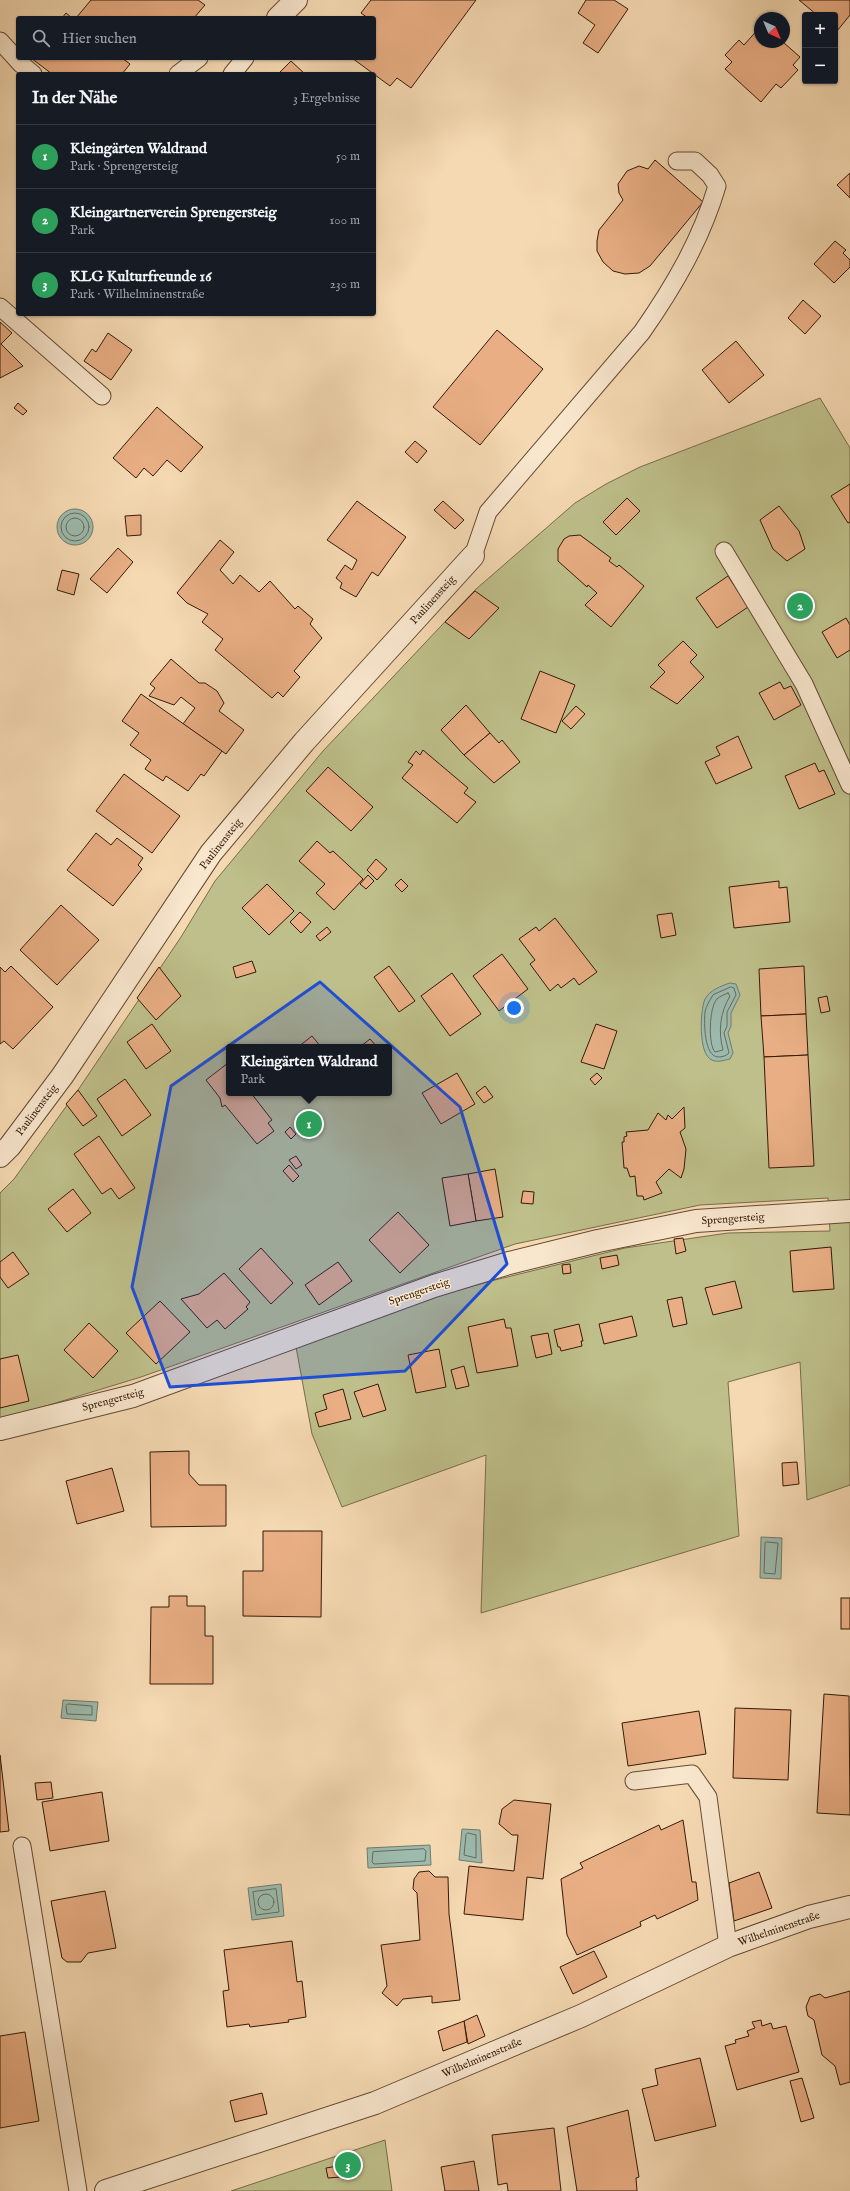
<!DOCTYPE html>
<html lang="de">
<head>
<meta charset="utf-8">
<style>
  :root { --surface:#171b24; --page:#20242c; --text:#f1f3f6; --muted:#9ea1a6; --line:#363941; --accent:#c59692 }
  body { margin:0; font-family:"IM FELL English",serif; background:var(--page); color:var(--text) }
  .controls { position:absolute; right:12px; top:12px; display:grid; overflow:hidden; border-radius:4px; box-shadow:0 1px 3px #0004 }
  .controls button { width:36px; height:36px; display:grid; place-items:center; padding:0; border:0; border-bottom:1px solid var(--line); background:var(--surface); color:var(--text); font:20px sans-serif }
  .compass { position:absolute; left:754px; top:12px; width:36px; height:36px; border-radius:50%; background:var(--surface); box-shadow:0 1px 3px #0004; rotate:136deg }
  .you { position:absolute; left:514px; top:1008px; width:14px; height:14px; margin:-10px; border:3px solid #fff; border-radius:50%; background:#1a73e8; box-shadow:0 0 0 6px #1a73e833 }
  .badge { display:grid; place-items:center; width:26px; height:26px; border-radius:50%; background:var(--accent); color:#fff; font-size:13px; font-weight:700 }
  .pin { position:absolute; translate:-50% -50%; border:2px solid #fff; box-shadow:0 1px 4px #0006 }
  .popup { position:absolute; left:226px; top:1044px; width:166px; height:52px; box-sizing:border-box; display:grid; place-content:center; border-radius:4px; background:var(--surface); filter:drop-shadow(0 1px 3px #0005); font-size:13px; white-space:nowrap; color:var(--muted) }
  .popup b { font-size:15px; color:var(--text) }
  .popup::after { content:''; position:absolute; left:50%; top:100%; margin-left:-8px; border:8px solid transparent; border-top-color:var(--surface) }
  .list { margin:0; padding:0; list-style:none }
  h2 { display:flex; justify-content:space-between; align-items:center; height:52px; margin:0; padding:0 16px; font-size:17px }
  h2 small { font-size:13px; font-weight:400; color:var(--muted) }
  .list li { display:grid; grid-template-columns:26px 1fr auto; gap:12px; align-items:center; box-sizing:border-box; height:64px; padding:0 16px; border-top:1px solid var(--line) }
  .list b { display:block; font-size:15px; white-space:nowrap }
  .list p { margin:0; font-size:13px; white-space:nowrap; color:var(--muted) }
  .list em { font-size:13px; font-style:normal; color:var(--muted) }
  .icon { flex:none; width:22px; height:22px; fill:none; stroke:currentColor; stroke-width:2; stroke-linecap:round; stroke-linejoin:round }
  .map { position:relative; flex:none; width:850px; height:2191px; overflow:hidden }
  .search { position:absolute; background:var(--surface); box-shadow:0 1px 3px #0004; left:16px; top:16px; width:360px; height:44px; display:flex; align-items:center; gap:10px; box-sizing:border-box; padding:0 14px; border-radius:4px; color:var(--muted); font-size:15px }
  .panel { position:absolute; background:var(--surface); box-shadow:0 1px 3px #0004; left:16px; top:72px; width:360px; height:244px; border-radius:4px }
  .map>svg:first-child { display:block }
  .green { fill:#bebf8a; stroke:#796c49; fill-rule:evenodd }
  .water { fill:#9cbaad; stroke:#727a6b }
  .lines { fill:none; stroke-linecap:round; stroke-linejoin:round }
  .shore { stroke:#686a5a; stroke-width:1 }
  .building { fill:#e9ae84; stroke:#341a08 }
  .service-casing { stroke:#644a32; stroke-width:19 }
  .minor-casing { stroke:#644a32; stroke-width:24 }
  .service { stroke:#f8e6cd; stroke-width:17 }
  .minor { stroke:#f8e6cd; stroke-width:22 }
  .marked { fill:#1d4ed8; fill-opacity:0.2; stroke:#1d4ed8; stroke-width:3; stroke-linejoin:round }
  .labels { text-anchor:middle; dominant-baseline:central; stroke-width:3; stroke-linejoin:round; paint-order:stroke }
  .street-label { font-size:11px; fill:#341a08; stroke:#f8e6cd }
</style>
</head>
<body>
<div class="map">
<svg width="850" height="2191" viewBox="0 0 850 2191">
  <rect width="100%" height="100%" fill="#f5d9b2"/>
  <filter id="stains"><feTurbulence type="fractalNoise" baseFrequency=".005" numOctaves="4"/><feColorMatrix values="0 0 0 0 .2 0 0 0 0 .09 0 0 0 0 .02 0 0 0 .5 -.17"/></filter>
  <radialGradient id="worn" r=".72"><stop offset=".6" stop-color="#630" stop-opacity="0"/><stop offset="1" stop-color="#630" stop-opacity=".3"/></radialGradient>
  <g class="green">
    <path d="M820,398L850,448V1485L807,1500L800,1362L728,1382L739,1536L481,1613L486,1455L342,1507L312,1434L296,1347L426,1299L491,1281L625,1248L728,1233L830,1231L828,1198L700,1205L515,1244L141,1377L0,1420V1193L14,1179L78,1090L181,937L215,881L323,751L475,590L575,503L606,484L640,467ZM229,1047H389V1093H229Z"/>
    <polygon points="385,2140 392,2191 231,2191"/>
  </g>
  <g class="water">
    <circle cx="75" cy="527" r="18"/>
    <path d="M730,983L736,984L740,995L731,1013V1026L728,1033L733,1053L730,1059C724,1060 718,1063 712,1060C698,1055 700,1010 705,999C710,990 721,986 730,983Z"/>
    <polygon points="761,1537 782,1538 781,1579 760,1578"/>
    <polygon points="63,1700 98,1702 96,1721 61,1718"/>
    <polygon points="462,1829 480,1830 482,1863 459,1860"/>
    <polygon points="430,1845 431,1865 368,1868 367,1848"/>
    <polygon points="281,1884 284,1916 252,1920 248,1888"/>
  </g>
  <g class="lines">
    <g class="shore">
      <circle cx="75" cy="527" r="14"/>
      <circle cx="75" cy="527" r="9"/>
      <path d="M731,987L734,988L736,995L727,1012V1026L724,1033L729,1053C726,1056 722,1057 718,1057C704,1056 704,1023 705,1012C706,1006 710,1000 713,995Z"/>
      <path d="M728,993L730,996C720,1013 718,1031 723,1050L715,1052C708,1045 709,1007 717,999C720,996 724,995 728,993Z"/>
      <polygon points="767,1542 778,1543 775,1574 764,1573 765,1543"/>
      <polygon points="68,1704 92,1706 92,1715 67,1714 66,1706"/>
      <polygon points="468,1833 476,1835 476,1858 464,1855 466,1835"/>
      <polygon points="424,1849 426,1851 425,1861 374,1864 372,1862 373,1852"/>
      <polygon points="276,1889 279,1912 256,1915 253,1892"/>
      <circle cx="266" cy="1902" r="8"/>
    </g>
  </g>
  <g class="building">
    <polygon points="91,0 198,0 205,5 194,18 76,18"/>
    <polygon points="371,0 476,0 411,88 397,78 390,86 352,58 374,58 374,18 368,18 361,13"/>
    <polygon points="586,0 614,0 628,9 598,53 583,43 595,25 578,13"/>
    <polygon points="799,0 850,0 850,15 837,31 835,15 817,15"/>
    <polygon points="66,13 72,18 62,18"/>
    <polygon points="760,27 760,42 783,42 800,57 793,65 798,70 781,88 776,84 761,102 725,69 732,62 725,55 739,40 744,45"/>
    <polygon points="31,58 122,58 130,64 122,74 52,74"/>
    <polygon points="291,61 305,74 278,74"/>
    <polygon points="655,160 703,202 650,266 639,273 625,274 613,271 603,262 597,251 597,241 599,230 623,200 619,193 618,184 627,171 639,166 648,169"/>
    <polygon points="850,173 850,198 837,185"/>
    <polygon points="835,241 846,250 843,253 850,260 850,267 834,283 814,264"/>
    <polygon points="803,300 821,316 805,334 788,318"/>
    <polygon points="0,322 12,333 1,344 23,366 0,378"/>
    <polygon points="497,330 543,369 480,445 433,407"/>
    <polygon points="108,333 132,350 111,380 84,361 92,349 96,352"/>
    <polygon points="736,341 764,375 729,403 702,370"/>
    <polygon points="18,403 27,411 23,415 14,408"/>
    <polygon points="157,407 203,447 181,472 167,460 153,476 144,468 136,478 113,458"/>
    <polygon points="415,441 427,451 417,463 405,452"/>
    <polygon points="850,484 850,522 848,523 831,496"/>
    <polygon points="627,498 640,511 616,535 603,522"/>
    <polygon points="357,501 406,537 378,576 372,572 356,597 340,588 342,583 336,578 345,565 352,570 357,560 327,540"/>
    <polygon points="443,501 464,520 455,529 434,510"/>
    <polygon points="779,506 799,531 805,549 787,561 773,549 760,520"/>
    <polygon points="141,515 141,535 127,536 125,516"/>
    <polygon points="580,535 611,558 609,561 617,567 619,565 644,586 611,627 585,605 597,593 588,585 587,587 558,561 558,549 564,539 569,536"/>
    <polygon points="220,540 234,552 220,570 233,584 240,575 259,592 270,581 295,609 298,606 313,619 310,624 322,638 294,671 300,677 283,697 278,692 272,698 215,650 223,639 202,622 208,614 187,603 177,593"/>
    <polygon points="118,548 133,562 107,593 90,579"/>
    <polygon points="62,570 79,574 74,595 57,590"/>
    <polygon points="728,576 748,607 717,628 696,598"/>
    <polygon points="475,591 499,608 469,639 445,622"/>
    <polygon points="846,618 850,625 850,650 837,658 822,632"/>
    <polygon points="683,641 697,655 690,662 704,677 677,704 650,687 665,672 658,665"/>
    <polygon points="171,659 199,683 205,683 217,691 224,703 219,711 244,730 226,754 183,724 195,708 181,697 174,705 149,696 155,688 150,684"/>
    <polygon points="540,671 575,685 556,733 521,719"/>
    <polygon points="780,682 784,689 791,686 801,705 774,720 759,693"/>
    <polygon points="141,694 222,751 204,776 201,774 188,791 166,776 163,781 145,769 151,760 130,745 139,733 122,721"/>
    <polygon points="466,705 490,733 464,755 441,730"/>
    <polygon points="576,706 585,714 571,729 562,721"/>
    <polygon points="490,733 499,743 502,740 520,762 494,783 464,755"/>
    <polygon points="738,736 752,768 716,784 705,762 720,755 716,747"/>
    <polygon points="423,750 468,788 464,793 476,802 457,823 402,778 413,765 408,762 416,751 420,755"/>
    <polygon points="815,763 819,772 824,770 835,794 799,809 785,776"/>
    <polygon points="328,767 373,807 351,831 306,791"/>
    <polygon points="124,774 180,816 152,853 96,811"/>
    <polygon points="96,833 111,845 117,838 143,858 138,865 142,869 113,906 67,870"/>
    <polygon points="317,841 330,853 333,851 363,879 334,910 316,893 325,884 299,861"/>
    <polygon points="376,859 387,869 377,880 367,870"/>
    <polygon points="368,875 374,881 366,889 360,884"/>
    <polygon points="401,879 408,886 402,892 395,885"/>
    <polygon points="779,881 779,888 787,887 790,922 734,928 729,887"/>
    <polygon points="267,884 294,911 269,935 242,908"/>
    <polygon points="61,905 99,940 57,985 20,950"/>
    <polygon points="300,912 311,922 301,933 290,922"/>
    <polygon points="672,913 676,935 661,938 657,915"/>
    <polygon points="555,918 597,972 579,985 574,978 561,988 558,984 550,991 530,964 535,960 519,939 536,927 539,931"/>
    <polygon points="327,927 331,932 320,941 316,936"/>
    <polygon points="502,954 528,989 499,1011 473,976"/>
    <polygon points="252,961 256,972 236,978 233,967"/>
    <polygon points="11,966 53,1007 13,1049 4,1041 0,1044 0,967 5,972"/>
    <polygon points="389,966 415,1001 399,1012 374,977"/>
    <polygon points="804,966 806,1014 761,1016 759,969"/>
    <polygon points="159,967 181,996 156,1020 137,998"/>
    <polygon points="452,973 481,1014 450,1036 421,996"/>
    <polygon points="827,996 830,1011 821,1013 818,998"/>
    <polygon points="806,1014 808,1055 764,1057 761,1016"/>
    <polygon points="152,1024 171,1051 146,1069 127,1042"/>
    <polygon points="596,1024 617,1031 604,1069 581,1062"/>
    <polygon points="312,1036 321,1047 298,1047"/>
    <polygon points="370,1039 377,1047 360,1047"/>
    <polygon points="808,1055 814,1166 769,1168 764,1057"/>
    <polygon points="228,1063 229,1093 251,1093 272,1120 268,1123 274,1131 257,1144 225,1105 222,1107 220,1098 206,1080"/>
    <polygon points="457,1073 475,1104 441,1124 422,1093"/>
    <polygon points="597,1073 602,1078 595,1085 590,1079"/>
    <polygon points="125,1079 151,1115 122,1136 97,1099"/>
    <polygon points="485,1086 493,1097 484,1103 476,1093"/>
    <polygon points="78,1090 97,1116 83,1126 66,1104"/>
    <polygon points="684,1107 685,1128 680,1132 686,1149 684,1169 681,1178 669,1169 656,1182 662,1193 644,1200 643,1196 637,1196 635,1176 630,1177 627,1168 624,1168 622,1142 624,1142 624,1137 627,1136 626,1132 648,1130 658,1113 666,1120 668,1115 672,1119"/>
    <polygon points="290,1127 296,1134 291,1139 285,1132"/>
    <polygon points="99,1136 135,1188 119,1199 111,1188 102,1194 74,1154"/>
    <polygon points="296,1156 302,1165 296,1169 289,1160"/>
    <polygon points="289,1165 299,1176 293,1182 283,1171"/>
    <polygon points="495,1169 503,1217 476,1221 468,1174"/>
    <polygon points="468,1174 476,1221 450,1226 442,1178"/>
    <polygon points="73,1189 91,1213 67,1232 48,1209"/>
    <polygon points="523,1191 534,1192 533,1204 521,1203"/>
    <polygon points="398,1212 429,1245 400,1273 369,1240"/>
    <polygon points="683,1238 686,1251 676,1254 674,1239"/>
    <polygon points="831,1247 834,1289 793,1292 790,1251"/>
    <polygon points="261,1248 293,1283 271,1304 239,1269"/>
    <polygon points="13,1252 29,1274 8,1288 0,1277 0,1262"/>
    <polygon points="617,1255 619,1265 602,1269 600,1258"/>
    <polygon points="338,1262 352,1281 319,1305 305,1285"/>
    <polygon points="570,1264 571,1273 563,1274 562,1265"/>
    <polygon points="224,1273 250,1302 246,1307 248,1309 225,1329 217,1320 207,1328 181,1299 199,1294"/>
    <polygon points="735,1281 742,1308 713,1315 705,1288"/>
    <polygon points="682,1297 687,1324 673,1327 667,1300"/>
    <polygon points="160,1301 190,1332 156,1364 126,1333"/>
    <polygon points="632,1316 637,1336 604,1344 599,1324"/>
    <polygon points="504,1319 506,1328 511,1328 518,1366 477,1373 468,1327"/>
    <polygon points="89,1323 118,1351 93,1378 64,1350"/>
    <polygon points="579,1324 583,1341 581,1341 582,1346 561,1351 560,1347 558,1347 554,1330"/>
    <polygon points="548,1333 552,1354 536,1358 531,1336"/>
    <polygon points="439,1349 446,1387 416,1393 408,1355"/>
    <polygon points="18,1355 29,1401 0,1408 0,1359"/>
    <polygon points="464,1366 469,1386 456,1389 451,1370"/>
    <polygon points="378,1384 386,1410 363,1417 354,1392"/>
    <polygon points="343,1389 351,1419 319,1427 315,1413 327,1409 323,1395"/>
    <polygon points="189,1451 189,1474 199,1485 226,1485 226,1526 151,1527 150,1452"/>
    <polygon points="797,1462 799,1484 783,1486 782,1463"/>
    <polygon points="112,1468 124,1511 77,1524 66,1481"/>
    <polygon points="263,1531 322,1531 321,1617 243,1616 243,1571 263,1571"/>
    <polygon points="169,1596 187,1596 187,1606 205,1606 205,1636 213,1636 213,1684 150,1684 151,1607 169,1607"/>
    <rect x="841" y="1598" width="9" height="31"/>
    <polygon points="824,1694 849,1696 850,1815 817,1813"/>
    <polygon points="735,1708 791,1710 788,1780 733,1778"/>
    <polygon points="699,1711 706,1754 628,1766 622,1723"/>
    <polygon points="0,1755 9,1831 0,1832"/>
    <polygon points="51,1782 53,1798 37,1800 35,1783"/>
    <polygon points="102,1792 109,1841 50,1851 42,1802"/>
    <polygon points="514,1800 551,1804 543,1879 527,1877 523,1920 464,1914 469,1866 514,1871 518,1835 512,1835 499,1824 502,1809"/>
    <polygon points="683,1820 692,1882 696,1882 698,1900 657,1919 655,1915 640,1922 641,1926 577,1955 567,1935 561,1879 583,1868 580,1863 659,1825 661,1830"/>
    <polygon points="429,1871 435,1877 448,1877 449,1914 460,2000 432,2003 432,1996 403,1999 397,2006 382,1993 387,1986 381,1945 420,1940 417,1893 413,1889 414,1879 419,1872"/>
    <polygon points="759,1872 772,1908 734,1921 729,1883"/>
    <polygon points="105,1891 116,1948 88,1953 81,1962 67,1962 62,1958 51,1901"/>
    <polygon points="292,1941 297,1982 302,1981 306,2017 288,2020 289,2022 250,2027 249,2024 227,2027 223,1991 229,1990 224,1950"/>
    <polygon points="594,1951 607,1977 573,1994 560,1967"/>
    <polygon points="850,1991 850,2082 840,2085 835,2066 822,2055 814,2020 808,2016 806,2007 810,1997 820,1994 825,1998"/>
    <polygon points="477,2015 485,2036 468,2044 464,2021"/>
    <polygon points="761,2020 762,2026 771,2023 773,2029 786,2026 799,2072 737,2090 725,2046 736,2043 735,2040 749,2036 747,2031 755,2028 752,2022"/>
    <polygon points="464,2021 467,2042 443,2051 438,2031"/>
    <polygon points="25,2032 39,2121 0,2128 0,2036"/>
    <polygon points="700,2058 716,2126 655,2141 642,2089 658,2085 655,2069"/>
    <polygon points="802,2078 814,2118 801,2122 790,2081"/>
    <polygon points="262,2093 267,2114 235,2122 230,2101"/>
    <polygon points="628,2110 639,2177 636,2178 637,2191 577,2191 567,2127"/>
    <polygon points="554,2128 561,2191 508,2191 507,2183 498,2185 492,2135"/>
    <polygon points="474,2161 479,2191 445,2191 441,2167"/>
    <polygon points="338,2166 340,2177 328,2178 326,2168"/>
  </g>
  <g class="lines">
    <g class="service-casing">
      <g id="service">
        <polyline points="0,41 21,64 33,74"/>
        <polyline points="178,74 199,58"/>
        <polyline points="232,74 245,58"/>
        <polyline points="0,307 102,396"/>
        <polyline points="724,551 804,684 850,785"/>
        <path d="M473,556L488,512L642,332C674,286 701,240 717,186L710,175L695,161H677"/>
        <polyline points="634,1781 692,1774 708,1797 728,1946"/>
        <polyline points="22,1846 78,2191"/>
      </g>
    </g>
    <g class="minor-casing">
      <g id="minor">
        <polyline points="278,18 296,0"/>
        <polyline points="0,1156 10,1146 63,1075 211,853 304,742 473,556"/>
        <polyline points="0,1429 133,1396 434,1286 509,1263 598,1241 696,1221 850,1211"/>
        <polyline points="106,2191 375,2103 581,2016 728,1946 809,1917 850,1907"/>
      </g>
    </g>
    <use href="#service" class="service"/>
    <use href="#minor" class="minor"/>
  </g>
  <path class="marked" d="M320,982L460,1107L507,1264L405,1371L170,1387L132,1287L171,1086Z"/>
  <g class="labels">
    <g class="street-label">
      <text transform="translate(433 600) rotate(-48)">Paulinensteig</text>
      <text transform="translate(221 844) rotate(-52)">Paulinensteig</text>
      <text transform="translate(37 1110) rotate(-53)">Paulinensteig</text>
      <text transform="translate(733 1219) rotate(-4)">Sprengersteig</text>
      <text transform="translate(419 1292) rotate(-19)">Sprengersteig</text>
      <text transform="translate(113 1400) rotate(-15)">Sprengersteig</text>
      <text transform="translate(779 1929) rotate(-19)">Wilhelminenstraße</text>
      <text transform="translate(482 2058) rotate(-23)">Wilhelminenstraße</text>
    </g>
  </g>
  <rect width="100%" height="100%" filter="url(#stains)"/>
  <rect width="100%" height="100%" fill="url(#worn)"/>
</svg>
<div class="controls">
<button>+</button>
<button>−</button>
</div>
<svg class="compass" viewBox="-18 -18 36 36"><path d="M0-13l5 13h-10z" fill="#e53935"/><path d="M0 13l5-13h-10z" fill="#9ea1a6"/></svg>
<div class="you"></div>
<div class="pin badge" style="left:309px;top:1124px;background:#2e9e5b">1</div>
<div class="popup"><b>Kleingärten Waldrand</b>Park</div>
<div class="pin badge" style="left:800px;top:606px;background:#2e9e5b">2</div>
<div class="pin badge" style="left:348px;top:2165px;background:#2e9e5b">3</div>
<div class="search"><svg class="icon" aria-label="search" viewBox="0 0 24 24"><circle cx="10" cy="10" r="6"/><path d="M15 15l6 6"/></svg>Hier suchen</div>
<section class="panel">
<h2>In der Nähe<small>3 Ergebnisse</small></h2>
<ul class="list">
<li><span class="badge" style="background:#2e9e5b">1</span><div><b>Kleingärten Waldrand</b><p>Park · Sprengersteig</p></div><em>50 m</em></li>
<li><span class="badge" style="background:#2e9e5b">2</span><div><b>Kleingartnerverein Sprengersteig</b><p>Park</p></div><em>100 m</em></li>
<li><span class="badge" style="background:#2e9e5b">3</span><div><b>KLG Kulturfreunde 16</b><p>Park · Wilhelminenstraße</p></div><em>230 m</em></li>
</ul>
</section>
</div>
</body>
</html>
